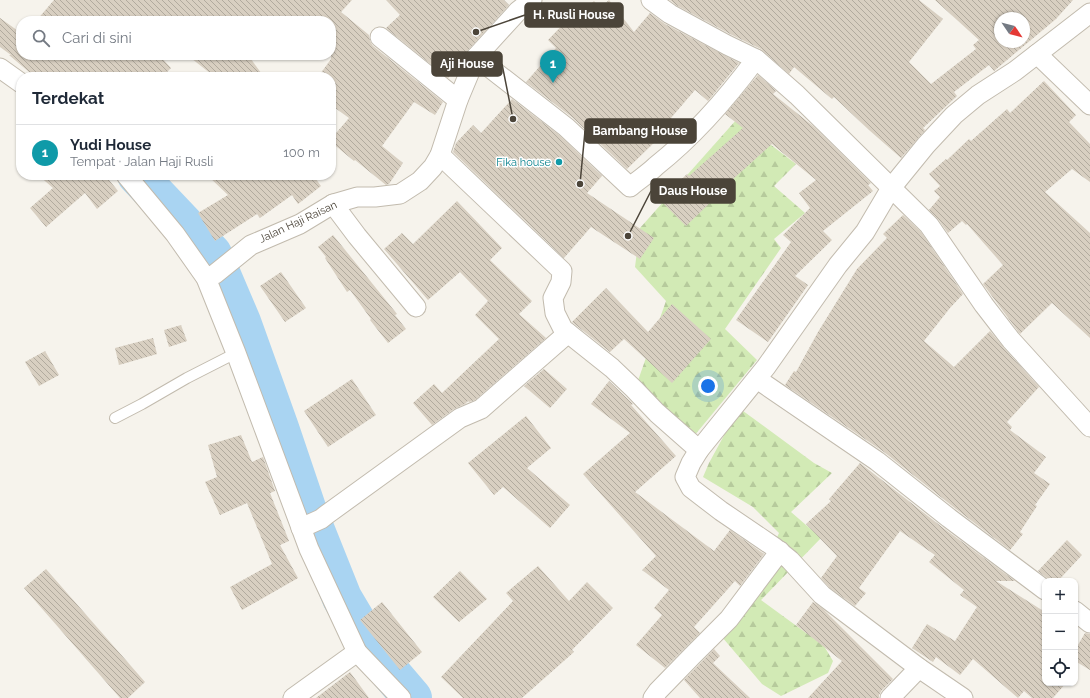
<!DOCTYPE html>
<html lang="id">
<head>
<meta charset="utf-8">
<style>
  :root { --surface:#fff; --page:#f2f2f3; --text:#1f2937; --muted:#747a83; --line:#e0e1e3; --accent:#fc3f1d }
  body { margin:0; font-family:Raleway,sans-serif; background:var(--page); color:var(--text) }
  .controls { position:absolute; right:12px; bottom:12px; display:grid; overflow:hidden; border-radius:8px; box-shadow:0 1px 3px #0004 }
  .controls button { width:36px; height:36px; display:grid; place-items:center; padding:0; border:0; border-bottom:1px solid var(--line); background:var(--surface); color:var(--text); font:20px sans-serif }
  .compass { position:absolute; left:994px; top:12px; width:36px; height:36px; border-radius:50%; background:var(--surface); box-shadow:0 1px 3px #0004; rotate:125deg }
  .you { position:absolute; left:708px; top:386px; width:14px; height:14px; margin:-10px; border:3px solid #fff; border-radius:50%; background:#1a73e8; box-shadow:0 0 0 6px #1a73e833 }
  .badge { display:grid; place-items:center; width:26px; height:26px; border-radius:50%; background:var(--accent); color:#fff; font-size:13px; font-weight:700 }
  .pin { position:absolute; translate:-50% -33px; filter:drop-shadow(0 1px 2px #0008) }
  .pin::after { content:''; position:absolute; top:21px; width:14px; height:12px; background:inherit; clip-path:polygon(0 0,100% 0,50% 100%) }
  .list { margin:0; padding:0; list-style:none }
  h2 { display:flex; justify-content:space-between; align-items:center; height:52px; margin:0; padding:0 16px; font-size:17px }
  h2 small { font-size:13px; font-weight:400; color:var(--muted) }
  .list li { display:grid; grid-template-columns:26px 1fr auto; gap:12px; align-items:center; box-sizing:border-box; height:56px; padding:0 16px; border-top:1px solid var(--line) }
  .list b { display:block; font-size:15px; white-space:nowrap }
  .list p { margin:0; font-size:13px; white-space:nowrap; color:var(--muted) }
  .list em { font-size:13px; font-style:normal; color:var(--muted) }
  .icon { flex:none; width:22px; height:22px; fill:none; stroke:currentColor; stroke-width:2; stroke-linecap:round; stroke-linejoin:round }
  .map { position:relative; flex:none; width:1090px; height:698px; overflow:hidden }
  .search { position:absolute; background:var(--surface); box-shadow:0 1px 3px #0004; left:16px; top:16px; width:320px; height:44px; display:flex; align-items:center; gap:10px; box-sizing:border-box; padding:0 14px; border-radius:16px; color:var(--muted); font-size:15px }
  .panel { position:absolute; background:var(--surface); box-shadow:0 1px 3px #0004; left:16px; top:72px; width:320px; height:108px; border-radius:16px }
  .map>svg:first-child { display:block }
  .forest { fill:url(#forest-firs) }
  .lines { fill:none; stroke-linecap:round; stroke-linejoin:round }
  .river { stroke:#a9d4f2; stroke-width:40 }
  .building { fill:url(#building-back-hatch); fill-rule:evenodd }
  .lane-casing { stroke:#c2bbae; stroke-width:12 }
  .street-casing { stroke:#c2bbae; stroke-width:21 }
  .lane { stroke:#fff; stroke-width:10 }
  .street { stroke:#fff; stroke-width:19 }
  .culture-dot { fill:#0f9aa8; stroke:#fff; stroke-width:1.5 }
  .labels { text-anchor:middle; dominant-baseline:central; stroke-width:3; stroke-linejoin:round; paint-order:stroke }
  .culture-label { font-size:11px; fill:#0d838f; stroke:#fff; text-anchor:end }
  .street-label { font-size:11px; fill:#4b4439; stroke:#fff }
  .leader { fill:none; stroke:#4b4439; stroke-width:1.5 }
  .callout-dot { fill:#4b4439; stroke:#fff; stroke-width:1.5 }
  .callout { fill:#4b4439; stroke:#4b4439; stroke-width:1.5 }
  .callout-label { font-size:12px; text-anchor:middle; font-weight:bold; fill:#fff }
</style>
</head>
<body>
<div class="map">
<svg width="1090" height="698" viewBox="0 0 1090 698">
  <defs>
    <pattern id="forest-firs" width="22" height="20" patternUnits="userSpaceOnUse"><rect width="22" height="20" fill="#d2eab5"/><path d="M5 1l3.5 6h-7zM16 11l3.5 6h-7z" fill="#b6ca9c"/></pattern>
    <pattern id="building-back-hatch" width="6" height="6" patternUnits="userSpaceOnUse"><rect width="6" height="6" fill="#d8cfc1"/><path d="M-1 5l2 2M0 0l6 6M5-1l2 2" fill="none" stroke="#b1aa9e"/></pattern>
  </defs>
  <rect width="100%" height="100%" fill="#f6f3ec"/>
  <g class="forest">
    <polygon points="737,119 796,164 774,186 805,213 774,239 781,248 725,329 757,360 694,436 635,389 666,301 635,267 640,228"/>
    <polygon points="739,408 814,463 832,473 791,512 821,538 761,600 824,646 833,661 828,673 781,696 762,684 722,637 765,565 779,533 753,507 703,477 709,463"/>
  </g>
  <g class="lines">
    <polyline class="river" points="137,175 212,254 241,322 279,428 306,508 342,598 377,657 412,698"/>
  </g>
  <g class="building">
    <polygon points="54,0 352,0 341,12 369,35 370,41 373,46 443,102 435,115 414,102 382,146 403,163 389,184 386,185 355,160 354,161 331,142 331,139 349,118 331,105 331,77 318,77 331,59 331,21 36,21"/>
    <polygon points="386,0 504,0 509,5 468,50 460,66 448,78 386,28 400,15"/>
    <polygon points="609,0 634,32 650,13 665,24 739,63 708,101 695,90 671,118 679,125 664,140 660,137 627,169 573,118 526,82 556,48 548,40 569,18 572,21 594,1 600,8"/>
    <path d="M670,0H919L943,19L909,62L931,84L976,49L973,45L979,40L935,0H1073L1056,19L994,71L989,65L954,92L957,96L923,128L925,130L901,158L869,130L834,97L832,99L794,67L789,74L761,49L732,35L676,5ZM1000,18H1024V42H1000Z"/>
    <polygon points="0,18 21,33 21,55 159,55 171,68 162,77 35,77 9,55 11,55 0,47"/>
    <polygon points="187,55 248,55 264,77 215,77"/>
    <polygon points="758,75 776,91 773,94 813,126 871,183 868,185 873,191 823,231 832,240 795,276 808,285 768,342 736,320 791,242 783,235 810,208 799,193 816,180 772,144 711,199 713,200 686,226 660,200 687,174 689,176 743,128 725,114"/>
    <polygon points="1044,81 1076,115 1069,122 1090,144 1090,182 1072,169 1045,192 1090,233 1090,338 1052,303 1020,334 983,284 1003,265 967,224 966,225 962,221 948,233 938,219 929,210 940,197 934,191 940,186 929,174 946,159 947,160 969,139 971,141 1007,109 1010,113"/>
    <polygon points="512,99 559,135 602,176 587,193 654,238 640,259 591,227 564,258 453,152 456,143 473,125 481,133"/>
    <polygon points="38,175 105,175 118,191 97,209 85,193 46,227 30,208 53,188"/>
    <polygon points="207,175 313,175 321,186 298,204 292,195 260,218 257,214 215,241 198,213 228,195"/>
    <polygon points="457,201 502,248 490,260 532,301 519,314 546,338 475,400 469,402 468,401 465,404 454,409 432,425 413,403 434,384 442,393 499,339 475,315 488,301 460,272 428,300 384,249 402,233 413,244"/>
    <polygon points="903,215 921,232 963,294 950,308 924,341 954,367 990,331 1003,347 1039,387 1007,422 1012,427 1010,430 1046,457 1034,473 1050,484 1035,505 1037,506 1020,532 1023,534 1010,550 956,509 884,452 785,385 794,371 796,372 818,332 857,269 887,238 883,234"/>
    <polygon points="333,235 397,314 395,315 406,329 388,343 370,320 371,319 350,290 347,292 325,258 326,257 318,247"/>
    <polygon points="281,272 306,308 285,322 260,286"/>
    <polygon points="606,288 648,332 672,304 711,339 672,383 624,339 610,352 572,322"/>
    <polygon points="181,325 187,341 169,347 164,330"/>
    <polygon points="153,338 157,354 119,365 115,348"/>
    <polygon points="45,351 59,375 39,386 25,362"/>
    <polygon points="544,369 567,389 550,408 524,386"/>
    <polygon points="352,379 376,415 328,447 304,411"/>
    <polygon points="609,381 633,404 631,405 676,456 635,492 714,551 730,530 764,554 740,586 735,581 694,627 700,633 665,668 636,645 662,615 654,608 669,590 642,570 656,556 583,474 630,433 591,404"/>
    <polygon points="526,416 551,448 527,468 570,505 550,528 503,487 494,495 468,463"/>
    <polygon points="241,435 252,462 263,457 275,491 270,493 289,541 280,545 298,578 242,610 230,587 272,564 247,503 220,515 205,482 217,477 208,445"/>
    <polygon points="860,463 942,527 1015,581 996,581 1045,612 1045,683 1066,683 1053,698 1032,698 1024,691 1018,698 973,659 960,675 936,657 933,662 912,648 927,624 955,641 977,607 960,595 964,590 929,562 935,555 900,531 859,588 866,593 855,606 829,587 821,578 837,556 806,524 831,501 829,499"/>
    <polygon points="1067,540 1082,555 1058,581 1051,581 1038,571"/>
    <polygon points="538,566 569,601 587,582 613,608 572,650 574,652 522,698 463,698 441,677 513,601 506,593"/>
    <polygon points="46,569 145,682 128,698 120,698 24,588"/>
    <polygon points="460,571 487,599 459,622 433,597"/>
    <polygon points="382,602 422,652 400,670 360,620"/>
    <polygon points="813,602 823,609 893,679 882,690 879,695 879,698 808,698 842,661 796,625"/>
    <polygon points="1085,633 1090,634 1090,670 1075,661 1075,650"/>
    <polygon points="714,649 720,656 713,663 750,698 700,698 684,680"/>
    <polygon points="350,672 369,698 316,698"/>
  </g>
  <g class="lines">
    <g class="lane-casing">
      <polyline id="lane" points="115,418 142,404 187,378 236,353"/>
    </g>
    <g class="street-casing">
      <g id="street">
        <polyline points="651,0 670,14 727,45 756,59 797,95 929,225 984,305 1011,340 1090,427"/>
        <polyline points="380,37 458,100"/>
        <polyline points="1037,54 1090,105"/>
        <path d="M476,57L566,127L630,187C638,180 648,174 656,166C694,136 727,98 756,59"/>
        <polyline points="0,68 21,83"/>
        <polyline points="440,155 562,271 561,282 553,298 555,313 563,329 612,368 634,389 657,413 699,450"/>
        <polyline points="126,175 175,234 206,278 236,353 309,549 357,652 401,698"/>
        <polyline points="333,204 357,236 416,307"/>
        <polyline points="206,278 215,274 251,245 300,224 333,204 357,197 375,197 400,194 420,181 433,167 440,155 458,100 476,57 518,11 532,0"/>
        <polyline points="757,379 877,461 949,518 1045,590"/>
        <polyline points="301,528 321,519 326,515 460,418 481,409 568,333"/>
        <polyline points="1075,611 1090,623"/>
        <polyline points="293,698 357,652"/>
        <polyline points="653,698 658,691 692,656 729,619 780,551"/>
        <polyline points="890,698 919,668"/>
        <polyline points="963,698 919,668 822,595 790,560 774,547 721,511 691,488 685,477 691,463 699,450 766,367 838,265 865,232 891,188 926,145 954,115 978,95 1015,71 1037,54 1090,13"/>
      </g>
    </g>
    <use href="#lane" class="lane"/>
    <use href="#street" class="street"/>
  </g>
  <circle class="culture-dot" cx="559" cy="162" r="4"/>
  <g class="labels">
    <g class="culture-label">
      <text x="551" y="162">Fika house</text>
    </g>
    <g class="street-label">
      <text transform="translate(298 222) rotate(-25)">Jalan Haji Raisan</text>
    </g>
  </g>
  <path class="leader" d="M476 32L525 15M513 119L502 64M580 184L585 131M628 236L651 191"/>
  <g class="callout-dot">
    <circle cx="476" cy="32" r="4"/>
    <circle cx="513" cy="119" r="4"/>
    <circle cx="580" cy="184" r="4"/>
    <circle cx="628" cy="236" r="4"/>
  </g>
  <g class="callout">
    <rect x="525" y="3" width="98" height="24" rx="4"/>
    <rect x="432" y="52" width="70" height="24" rx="4"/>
    <rect x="585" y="119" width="111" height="24" rx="4"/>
    <rect x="651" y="179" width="84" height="24" rx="4"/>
  </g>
  <g class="callout-label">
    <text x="574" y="19">H. Rusli House</text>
    <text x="467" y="68">Aji House</text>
    <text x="640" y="135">Bambang House</text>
    <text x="693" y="195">Daus House</text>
  </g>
</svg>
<div class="controls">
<button>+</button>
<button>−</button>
<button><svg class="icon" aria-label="locate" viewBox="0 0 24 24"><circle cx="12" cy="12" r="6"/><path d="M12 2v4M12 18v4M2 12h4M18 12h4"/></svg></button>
</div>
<svg class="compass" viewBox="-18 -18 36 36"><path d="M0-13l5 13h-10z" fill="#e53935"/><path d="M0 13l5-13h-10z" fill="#747a83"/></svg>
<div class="you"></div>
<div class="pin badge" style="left:553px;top:83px;background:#0f9aa8">1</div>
<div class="search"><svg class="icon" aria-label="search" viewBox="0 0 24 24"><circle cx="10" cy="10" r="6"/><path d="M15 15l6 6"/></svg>Cari di sini</div>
<section class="panel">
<h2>Terdekat<small></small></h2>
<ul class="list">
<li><span class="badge" style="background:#0f9aa8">1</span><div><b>Yudi House</b><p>Tempat · Jalan Haji Rusli</p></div><em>100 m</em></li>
</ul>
</section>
</div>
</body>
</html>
